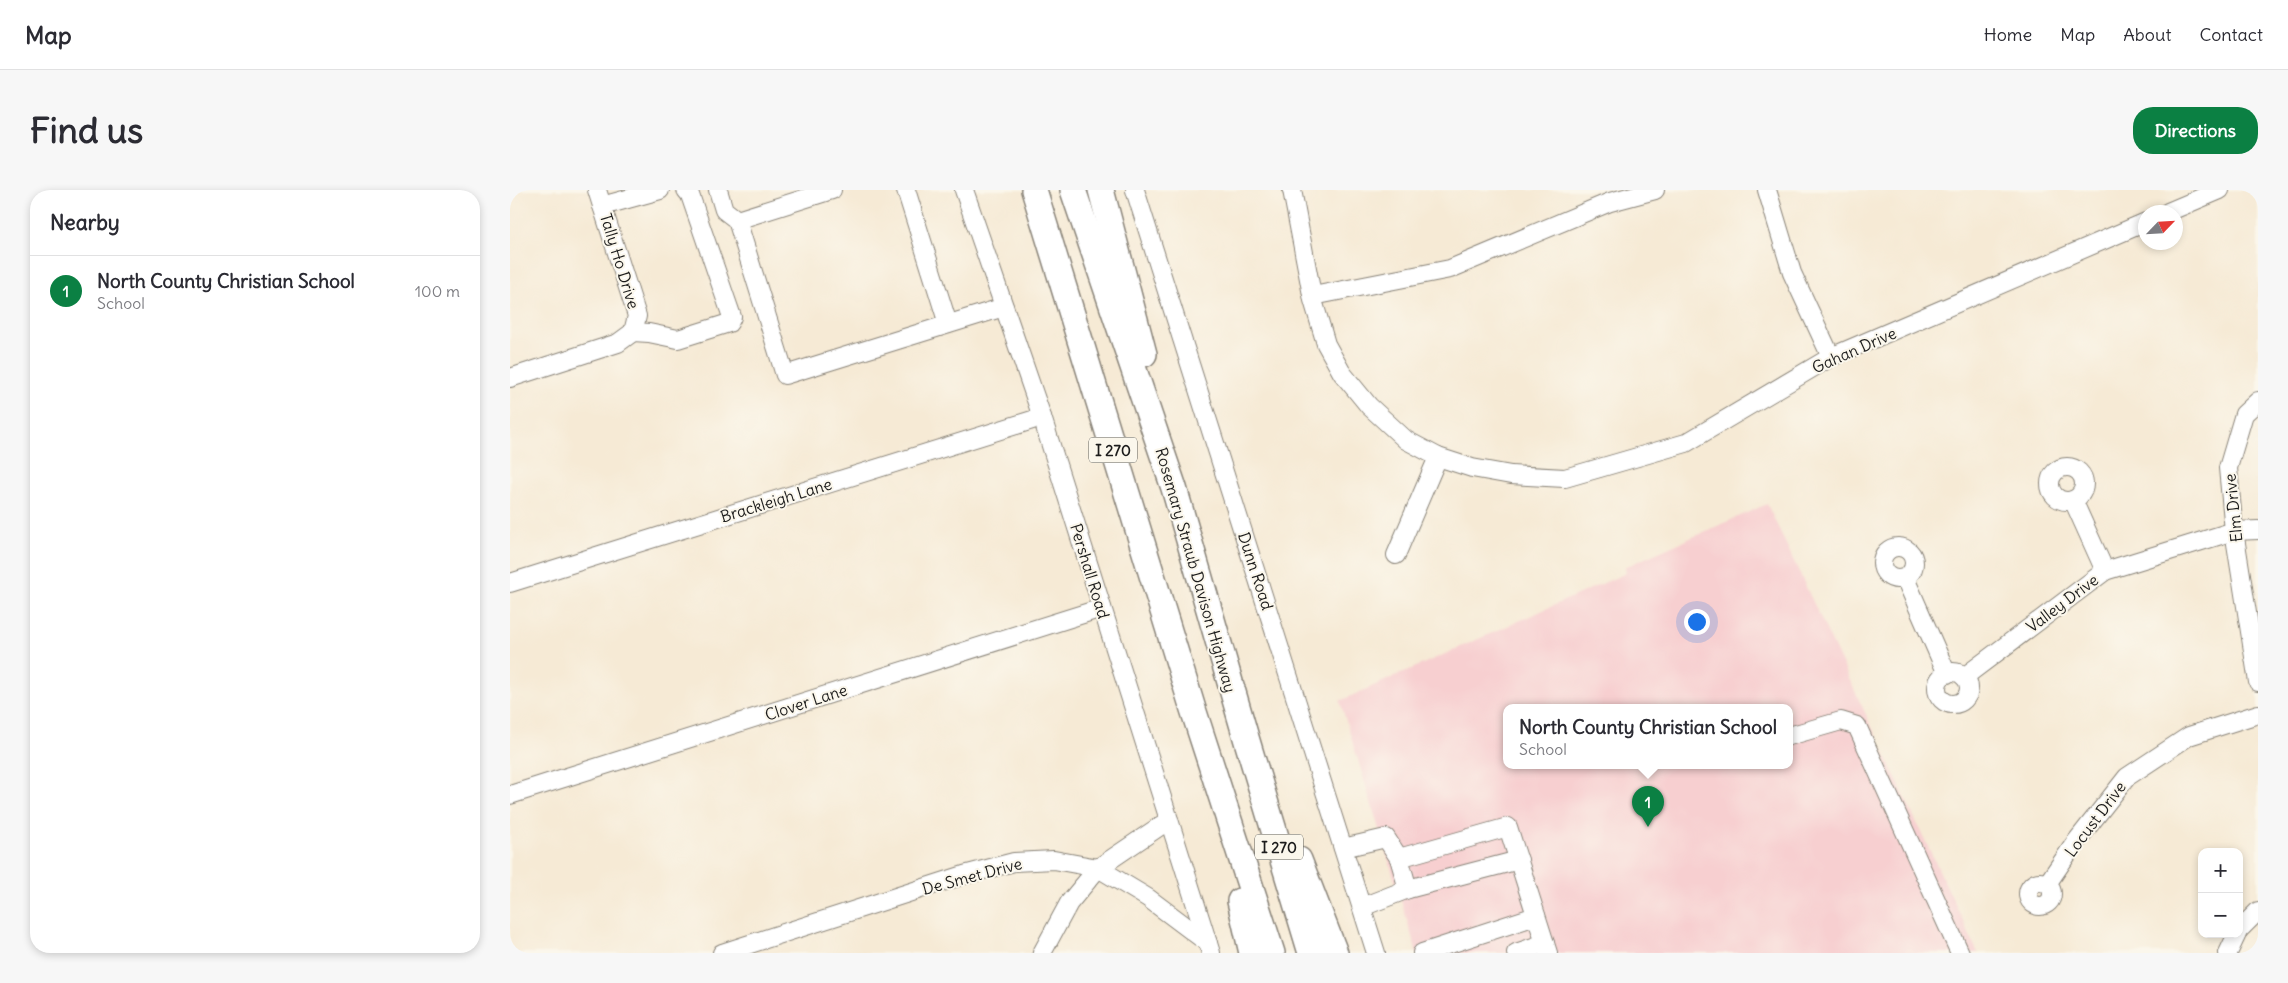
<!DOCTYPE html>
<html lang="en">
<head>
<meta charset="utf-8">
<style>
  :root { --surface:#fff; --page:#f7f7f7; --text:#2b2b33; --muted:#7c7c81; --line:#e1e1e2; --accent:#0b8043 }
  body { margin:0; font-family:Delius,sans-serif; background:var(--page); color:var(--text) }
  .controls { position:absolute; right:15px; bottom:15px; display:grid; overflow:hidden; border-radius:10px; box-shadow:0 2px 8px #0003 }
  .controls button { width:45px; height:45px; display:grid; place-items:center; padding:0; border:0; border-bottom:1px solid var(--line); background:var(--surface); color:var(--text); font:25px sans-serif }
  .compass { position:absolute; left:1628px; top:15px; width:45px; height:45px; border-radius:50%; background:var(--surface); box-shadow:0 2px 8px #0003; rotate:65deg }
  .you { position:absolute; left:1186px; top:431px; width:18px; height:18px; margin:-12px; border:4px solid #fff; border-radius:50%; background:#1a73e8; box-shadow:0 0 0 8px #1a73e833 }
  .badge { display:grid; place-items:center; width:32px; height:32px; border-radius:50%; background:var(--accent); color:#fff; font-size:16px; font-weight:700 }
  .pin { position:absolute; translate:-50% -41px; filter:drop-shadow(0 1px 2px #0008) }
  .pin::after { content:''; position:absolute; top:26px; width:18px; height:15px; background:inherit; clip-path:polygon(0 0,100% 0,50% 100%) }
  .popup { position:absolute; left:993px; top:514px; width:290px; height:65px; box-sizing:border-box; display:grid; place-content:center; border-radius:10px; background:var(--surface); filter:drop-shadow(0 1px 4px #0005); font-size:16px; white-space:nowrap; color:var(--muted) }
  .popup b { font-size:19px; color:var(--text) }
  .popup::after { content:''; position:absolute; left:50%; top:100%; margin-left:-10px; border:10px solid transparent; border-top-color:var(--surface) }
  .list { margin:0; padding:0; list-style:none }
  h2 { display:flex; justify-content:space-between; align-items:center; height:65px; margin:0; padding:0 20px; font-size:21px }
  h2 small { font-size:16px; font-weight:400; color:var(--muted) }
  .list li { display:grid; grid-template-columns:32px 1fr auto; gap:15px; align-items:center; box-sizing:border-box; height:70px; padding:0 20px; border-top:1px solid var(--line) }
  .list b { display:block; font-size:19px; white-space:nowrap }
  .list p { margin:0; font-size:16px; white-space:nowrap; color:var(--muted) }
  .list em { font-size:16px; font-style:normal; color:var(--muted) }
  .map { position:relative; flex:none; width:1748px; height:763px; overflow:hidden; border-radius:20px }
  header { display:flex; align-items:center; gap:30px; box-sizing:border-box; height:70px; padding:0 25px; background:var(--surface); border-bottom:1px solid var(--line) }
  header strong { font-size:24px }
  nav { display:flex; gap:28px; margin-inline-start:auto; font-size:18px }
  .intro { display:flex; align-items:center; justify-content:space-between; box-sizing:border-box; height:120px; padding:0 30px }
  h1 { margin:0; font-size:35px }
  .button { padding:12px 22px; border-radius:20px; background:var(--accent); color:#fff; font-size:18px; font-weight:700 }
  main { display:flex; gap:30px; padding:0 30px }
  aside { flex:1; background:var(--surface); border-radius:20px; box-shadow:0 2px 8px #0003 }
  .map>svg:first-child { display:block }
  .built { fill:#f7cfd0; fill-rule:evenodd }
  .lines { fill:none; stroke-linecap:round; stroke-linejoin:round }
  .minor-casing { stroke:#898378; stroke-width:20 }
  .highway-casing { stroke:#898378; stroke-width:28 }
  .minor { stroke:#fff; stroke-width:18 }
  .highway { stroke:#fff; stroke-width:25 }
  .labels { text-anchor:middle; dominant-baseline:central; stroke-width:4; stroke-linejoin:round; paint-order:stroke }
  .shield { fill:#fbf7ec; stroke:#5f5e5a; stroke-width:1 }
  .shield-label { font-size:15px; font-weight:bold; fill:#1c1c1c }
  .street-label { font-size:16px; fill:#1c1c1c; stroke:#fbf7ec }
</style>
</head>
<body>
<header>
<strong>Map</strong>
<nav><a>Home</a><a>Map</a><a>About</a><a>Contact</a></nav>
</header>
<div class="intro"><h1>Find us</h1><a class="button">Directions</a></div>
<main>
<aside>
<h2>Nearby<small></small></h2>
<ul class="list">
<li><span class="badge">1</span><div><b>North County Christian School</b><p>School</p></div><em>100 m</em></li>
</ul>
</aside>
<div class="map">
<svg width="1748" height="763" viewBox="0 0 1748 763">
  <rect width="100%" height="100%" fill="#fbf7ec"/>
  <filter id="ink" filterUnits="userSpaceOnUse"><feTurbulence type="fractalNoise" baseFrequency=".02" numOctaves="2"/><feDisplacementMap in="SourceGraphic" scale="10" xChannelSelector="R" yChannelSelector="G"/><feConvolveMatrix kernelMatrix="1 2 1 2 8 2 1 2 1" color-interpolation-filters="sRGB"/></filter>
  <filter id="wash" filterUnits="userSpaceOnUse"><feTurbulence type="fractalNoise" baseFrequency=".0096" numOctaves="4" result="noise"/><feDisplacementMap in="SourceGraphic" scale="20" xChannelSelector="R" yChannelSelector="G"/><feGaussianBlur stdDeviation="1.12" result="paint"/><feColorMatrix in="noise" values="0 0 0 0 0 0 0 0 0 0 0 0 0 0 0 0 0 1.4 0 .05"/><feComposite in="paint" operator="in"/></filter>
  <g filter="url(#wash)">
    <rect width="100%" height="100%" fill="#f6ead5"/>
    <path class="built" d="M1257,314L1468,763H907L830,511L1116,383L1115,377ZM997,518H1279V576H997Z"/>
  </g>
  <g filter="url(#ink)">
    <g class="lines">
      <g class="minor-casing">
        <g id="minor">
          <polyline points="87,0 127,126 123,142"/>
          <polyline points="208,0 214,20 227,30"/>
          <polyline points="322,0 227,30 275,185 494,117"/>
          <polyline points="396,0 438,134"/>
          <polyline points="454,0 532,227 701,763"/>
          <polyline points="625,0 866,763"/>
          <polyline points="782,0 803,110 816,154 832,183 859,216 896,250 928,267 962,278 1001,285 1055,288 1176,253 1321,167 1636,32"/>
          <polyline points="1257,0 1282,83 1321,167"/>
          <polyline points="92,16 150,0"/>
          <polyline points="1658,22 1710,0"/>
          <polyline points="803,106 940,79 1100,12 1145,0"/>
          <polyline points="123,142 139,143 168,149 219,133 222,127 180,5 176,0"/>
          <polyline points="0,188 108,153 123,142"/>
          <polyline points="1748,211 1734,224 1718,278 1724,341 1748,492"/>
          <circle cx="1557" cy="294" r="17"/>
          <polyline points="1563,310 1595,381"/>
          <circle cx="1388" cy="373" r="16"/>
          <polyline points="886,365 928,267"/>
          <polyline points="1395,388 1437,484"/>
          <polyline points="0,393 532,227"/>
          <circle cx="1443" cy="498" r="16"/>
          <polyline points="1454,487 1595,381 1724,341 1748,340"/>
          <polyline points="1279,546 1331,531 1347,536 1450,763"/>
          <polyline points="0,605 592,418"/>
          <polyline points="833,658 876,648 889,668 898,699"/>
          <polyline points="889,668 998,637 1038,763"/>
          <circle cx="1530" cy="704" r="12"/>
          <polyline points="1537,694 1565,653 1617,587 1679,546 1748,524"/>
          <polyline points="852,717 898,699 1009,670"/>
          <polyline points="1729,740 1748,721"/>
          <polyline points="212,763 454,685 504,672 544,670 588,678 638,708 698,753"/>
          <polyline points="532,763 559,713 588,678 659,630"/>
          <polyline points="912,763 1026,726"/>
          <polyline points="1006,763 1035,753"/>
          <polyline points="1718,763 1727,744"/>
        </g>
      </g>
      <g class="highway-casing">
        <g id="highway">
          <polyline points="524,0 683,519 762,763"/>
          <polyline points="563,0 664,298 737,551 801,763"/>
          <polyline points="591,0 634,164"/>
          <polyline points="789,670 825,763"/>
          <polyline points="730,711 742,763"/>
        </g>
      </g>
      <use href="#minor" class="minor"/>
      <use href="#highway" class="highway"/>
    </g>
  </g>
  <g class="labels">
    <g class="shield">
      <rect x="579" y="247.5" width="48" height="25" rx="4"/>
      <rect x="745" y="644.5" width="48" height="25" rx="4"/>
    </g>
    <g class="shield-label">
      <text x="603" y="260">I 270</text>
      <text x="769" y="657">I 270</text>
    </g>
    <g class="street-label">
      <text transform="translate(110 71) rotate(73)">Tally Ho Drive</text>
      <text transform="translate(1344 160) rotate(-24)">Gahan Drive</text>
      <text transform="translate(266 310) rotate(-17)">Brackleigh Lane</text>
      <text transform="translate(1723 318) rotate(-96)">Elm Drive</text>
      <text transform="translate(686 380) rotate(74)">Rosemary Straub Davison Highway</text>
      <text transform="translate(580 381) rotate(73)">Pershall Road</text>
      <text transform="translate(746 381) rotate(72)">Dunn Road</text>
      <text transform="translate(1552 413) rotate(-37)">Valley Drive</text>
      <text transform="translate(296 512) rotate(-18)">Clover Lane</text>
      <text transform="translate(1585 629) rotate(-53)">Locust Drive</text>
      <text transform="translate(462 686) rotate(-15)">De Smet Drive</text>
    </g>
  </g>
</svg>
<div class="controls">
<button>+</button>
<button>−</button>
</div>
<svg class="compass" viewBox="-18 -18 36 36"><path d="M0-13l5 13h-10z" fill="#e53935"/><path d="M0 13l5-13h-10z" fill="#7c7c81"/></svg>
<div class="you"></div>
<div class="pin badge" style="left:1138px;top:637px">1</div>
<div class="popup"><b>North County Christian School</b>School</div>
</div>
</main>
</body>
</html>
